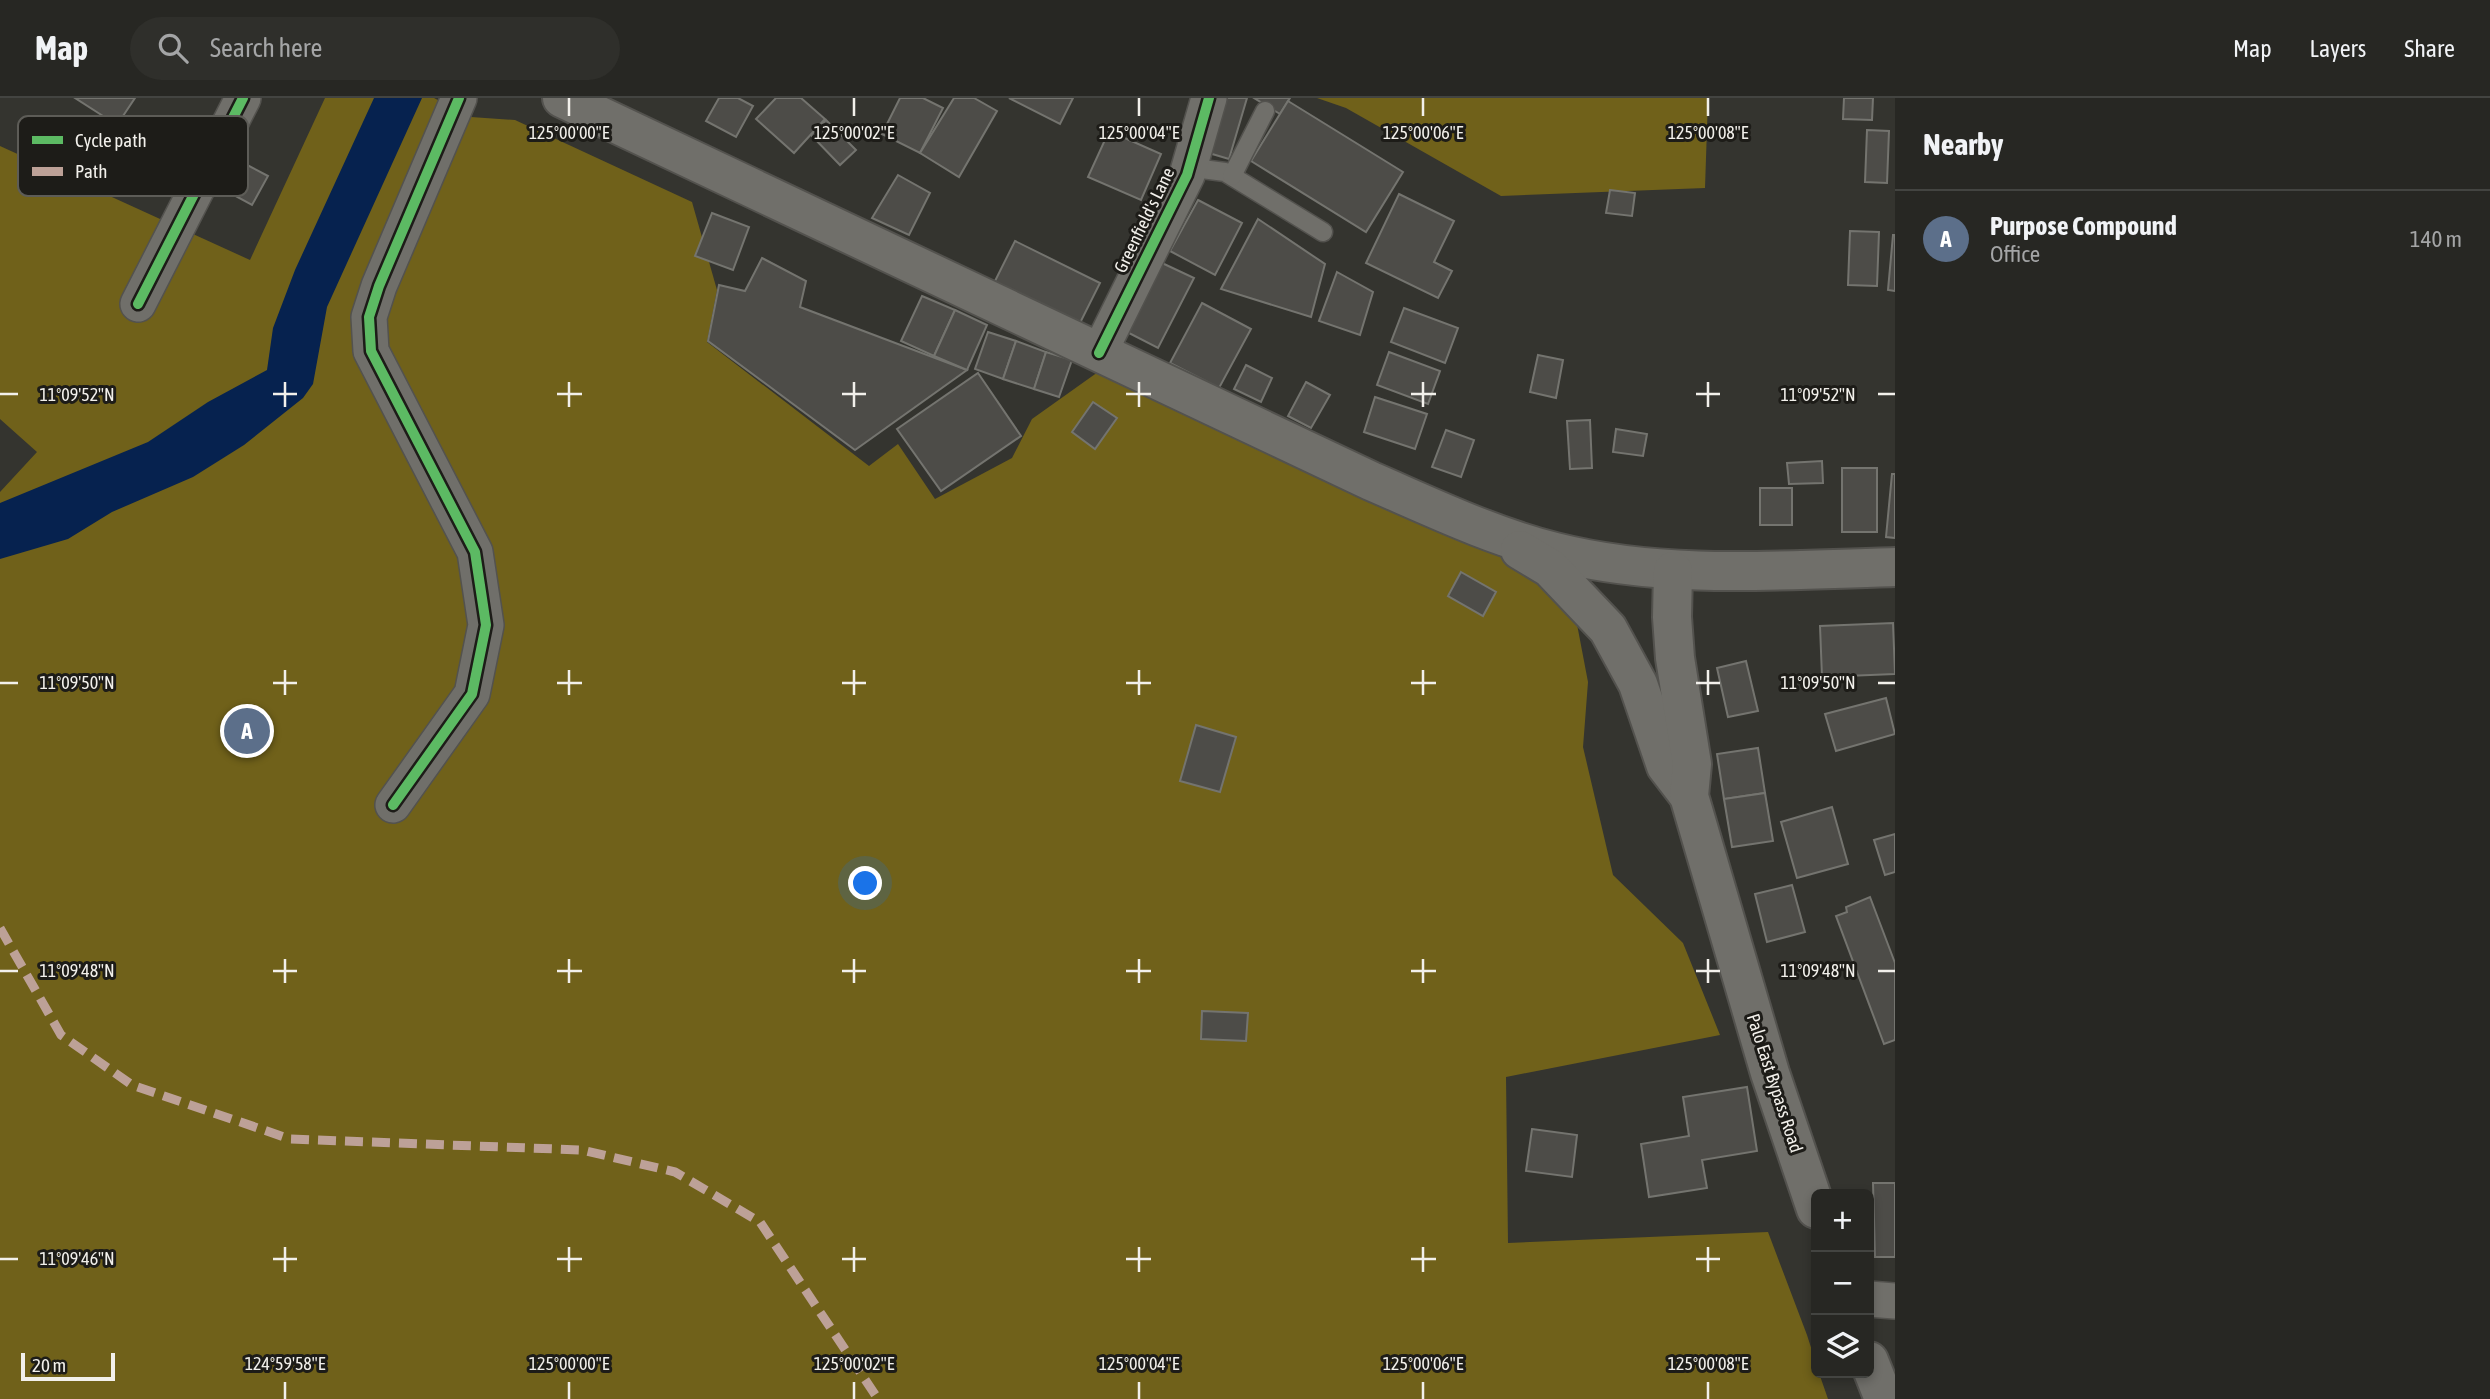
<!DOCTYPE html>
<html lang="en">
<head>
<meta charset="utf-8">
<style>
  :root { --surface:#272723; --page:#2f2f2b; --text:#f1f3f6; --muted:#a4a5a6; --line:#434441; --accent:#d6ab8b }
  body { margin:0; font-family:"Asap Condensed",sans-serif; background:var(--page); color:var(--text) }
  .controls { position:absolute; right:21px; bottom:21px; display:grid; overflow:hidden; border-radius:10px; box-shadow:0 4px 10px #0003 }
  .controls button { width:63px; height:63px; display:grid; place-items:center; padding:0; border:0; border-bottom:2px solid var(--line); background:var(--surface); color:var(--text); font:35px sans-serif }
  .scale { position:absolute; left:21px; bottom:18px; width:94px; box-sizing:border-box; padding-left:7px; border:4px solid #f2f0eb; border-top:0; font-size:19px; line-height:24px; white-space:nowrap; color:#f2f0eb; -webkit-text-stroke:5px #1d1c18; paint-order:stroke }
  .you { position:absolute; left:866px; top:786px; width:24px; height:24px; margin:-18px; border:5px solid #fff; border-radius:50%; background:#1a73e8; box-shadow:0 0 0 10px #1a73e833 }
  .badge { display:grid; place-items:center; width:46px; height:46px; border-radius:50%; background:var(--accent); color:#fff; font-size:23px; font-weight:700 }
  .pin { position:absolute; translate:-50% -50%; border:4px solid #fff; box-shadow:0 2px 7px #0006 }
  .list { margin:0; padding:0; list-style:none }
  h2 { display:flex; justify-content:space-between; align-items:center; height:91px; margin:0; padding:0 28px; font-size:30px }
  h2 small { font-size:23px; font-weight:400; color:var(--muted) }
  .list li { display:grid; grid-template-columns:46px 1fr auto; gap:21px; align-items:center; box-sizing:border-box; height:98px; padding:0 28px; border-top:2px solid var(--line) }
  .list b { display:block; font-size:26px; white-space:nowrap }
  .list p { margin:0; font-size:23px; white-space:nowrap; color:var(--muted) }
  .list em { font-size:23px; font-style:normal; color:var(--muted) }
  .icon { flex:none; width:38px; height:38px; fill:none; stroke:currentColor; stroke-width:2; stroke-linecap:round; stroke-linejoin:round }
  .map { position:relative; flex:none; width:1895px; height:1301px; overflow:hidden }
  header { display:flex; align-items:center; gap:42px; box-sizing:border-box; height:98px; padding:0 35px; background:var(--surface); border-bottom:2px solid var(--line) }
  header strong { font-size:33px }
  nav { display:flex; gap:38px; margin-inline-start:auto; font-size:24px }
  .search { width:490px; height:63px; background:var(--page); display:flex; align-items:center; gap:18px; box-sizing:border-box; padding:0 24px; border-radius:38px; color:var(--muted); font-size:26px }
  main { display:flex }
  aside { flex:1; background:var(--surface) }
  .map>svg:first-child { display:block }
  .forest { fill:#70611a }
  .water { fill:#06224f }
  .building { fill:#4d4c48; stroke:#74746f; stroke-width:2 }
  .lines { fill:none; stroke-linecap:round; stroke-linejoin:round }
  .lane-casing { stroke:#53524e; stroke-width:21 }
  .street-casing { stroke:#53524e; stroke-width:38 }
  .secondary-casing { stroke:#53524e; stroke-width:42 }
  .lane { stroke:#706f6a; stroke-width:18 }
  .street { stroke:#706f6a; stroke-width:35 }
  .secondary { stroke:#706f6a; stroke-width:38 }
  .quiet { stroke:#bda197; stroke-width:9; stroke-dasharray:18 9; stroke-linecap:butt }
  .cycleway-casing { stroke:#1d1c18; stroke-width:15 }
  .cycleway { stroke:#5cba63; stroke-width:10 }
  .ticks { fill:none; stroke:#f2f0eb; stroke-width:2.5 }
  .labels { text-anchor:middle; dominant-baseline:central; stroke-width:6; stroke-linejoin:round; paint-order:stroke }
  .street-label { font-size:18px; fill:#f2f0eb; stroke:#1d1c18 }
  .key { fill:#1d1c18; stroke:#5d5c57; stroke-width:2 }
  .key-label { font-size:19px; fill:#f2f0eb }
  .ticks-label { font-size:18px; text-anchor:middle; fill:#f2f0eb; stroke:#1d1c18; stroke-width:6; stroke-linejoin:round; paint-order:stroke }
</style>
</head>
<body>
<header>
<strong>Map</strong>
<div class="search"><svg class="icon" aria-label="search" viewBox="0 0 24 24"><circle cx="10" cy="10" r="6"/><path d="M15 15l6 6"/></svg>Search here</div>
<nav><a>Map</a><a>Layers</a><a>Share</a></nav>
</header>
<main>
<div class="map">
<svg width="1895" height="1301" viewBox="0 0 1895 1301">
  <rect width="100%" height="100%" fill="#34342f"/>
  <g class="forest">
    <polygon points="325,0 434,0 471,19 515,22 692,104 717,192 707,244 869,368 898,346 935,401 1012,360 1032,321 1098,274 1389,404 1535,476 1576,521 1588,584 1583,649 1613,777 1683,845 1720,937 1506,979 1508,1145 1768,1134 1807,1237 1816,1265 1816,1275 1819,1275 1828,1301 0,1301 0,394 37,354 0,321 0,48 250,162"/>
    <polygon points="1317,0 1708,0 1705,90 1501,98 1346,10"/>
  </g>
  <polygon class="water" points="374,0 422,0 327,209 313,286 303,300 244,347 193,379 112,414 68,441 0,461 0,405 148,344 208,304 267,272 273,230 295,172"/>
  <g class="building">
    <polygon points="75,0 135,0 117,27"/>
    <polygon points="719,0 738,0 753,8 736,39 706,23"/>
    <polygon points="776,0 801,0 825,21 794,55 756,21"/>
    <polygon points="900,0 923,0 943,10 920,55 882,36"/>
    <polygon points="954,0 974,0 997,13 959,79 920,55"/>
    <polygon points="1009,0 1073,0 1060,26"/>
    <polygon points="1218,0 1247,0 1229,61 1202,53"/>
    <polygon points="1254,0 1290,0 1280,16"/>
    <polygon points="1844,0 1873,0 1872,22 1843,21"/>
    <polygon points="1288,3 1403,74 1366,134 1251,63"/>
    <polygon points="826,22 856,52 840,67 811,37"/>
    <polygon points="1867,32 1889,33 1887,85 1865,84"/>
    <polygon points="1109,33 1161,56 1141,102 1088,79"/>
    <polygon points="234,60 268,78 252,107 219,89"/>
    <polygon points="898,77 930,95 909,137 872,120"/>
    <polygon points="1610,92 1635,95 1632,118 1606,115"/>
    <polygon points="1399,96 1454,123 1434,164 1452,173 1438,200 1366,165"/>
    <polygon points="1198,102 1242,125 1215,177 1170,153"/>
    <polygon points="712,115 749,129 733,172 695,158"/>
    <polygon points="1258,121 1325,166 1311,219 1221,191"/>
    <polygon points="1850,133 1879,134 1877,188 1848,187"/>
    <polygon points="1893,137 1895,137 1895,193 1888,192"/>
    <polygon points="1015,143 1100,185 1079,227 994,185"/>
    <polygon points="762,160 806,183 800,209 967,272 855,352 708,243 719,187 745,193"/>
    <polygon points="1162,165 1194,180 1158,250 1127,234"/>
    <polygon points="1337,174 1373,194 1360,237 1319,223"/>
    <polygon points="922,198 955,212 934,258 901,243"/>
    <polygon points="1202,205 1251,231 1219,290 1170,265"/>
    <polygon points="1404,210 1458,230 1445,265 1391,244"/>
    <polygon points="955,212 987,227 967,272 934,258"/>
    <polygon points="988,234 1016,243 1003,281 975,271"/>
    <polygon points="1016,243 1046,254 1034,291 1003,281"/>
    <polygon points="1046,254 1072,262 1059,299 1034,291"/>
    <polygon points="1389,254 1440,273 1428,306 1377,287"/>
    <polygon points="1538,257 1563,262 1556,300 1530,294"/>
    <polygon points="1246,267 1272,280 1261,304 1234,291"/>
    <polygon points="978,275 1021,338 941,393 897,331"/>
    <polygon points="1306,284 1330,297 1311,330 1288,318"/>
    <polygon points="1375,299 1427,316 1415,351 1364,334"/>
    <polygon points="1093,304 1117,320 1095,351 1072,334"/>
    <polygon points="1590,322 1592,370 1570,371 1567,323"/>
    <polygon points="1616,331 1647,336 1643,358 1613,354"/>
    <polygon points="1446,332 1474,342 1461,379 1432,369"/>
    <polygon points="1822,363 1823,385 1789,386 1787,365"/>
    <rect x="1842" y="370" width="35" height="64"/>
    <polygon points="1892,376 1895,376 1895,440 1886,439"/>
    <rect x="1760" y="390" width="32" height="37"/>
    <polygon points="1461,474 1496,494 1483,518 1448,498"/>
    <polygon points="1893,525 1895,576 1822,579 1820,528"/>
    <polygon points="1746,563 1758,613 1728,619 1717,570"/>
    <polygon points="1886,600 1895,636 1836,653 1825,616"/>
    <polygon points="1196,627 1236,639 1220,694 1180,683"/>
    <polygon points="1758,650 1765,695 1724,701 1717,656"/>
    <polygon points="1765,695 1773,743 1732,749 1724,701"/>
    <polygon points="1832,709 1848,766 1797,780 1781,724"/>
    <polygon points="1895,736 1895,774 1885,777 1874,742"/>
    <polygon points="1792,787 1805,834 1767,844 1755,796"/>
    <polygon points="1870,799 1895,865 1895,942 1884,946 1836,818 1847,814 1846,809"/>
    <polygon points="1202,913 1248,915 1246,943 1201,941"/>
    <polygon points="1747,989 1757,1053 1702,1062 1707,1090 1649,1099 1641,1046 1689,1038 1683,999"/>
    <polygon points="1532,1031 1577,1037 1572,1079 1526,1073"/>
    <polygon points="1873,1085 1895,1085 1895,1159 1875,1159"/>
  </g>
  <g class="lines">
    <g class="lane-casing">
      <g id="lane">
        <polyline points="1187,77 1202,71 1225,74 1323,134"/>
        <polyline points="1232,78 1265,13"/>
      </g>
    </g>
    <g class="street-casing">
      <g id="street">
        <polyline points="138,206 243,0"/>
        <polyline points="1099,255 1187,77 1209,0"/>
        <polyline points="393,707 472,596 486,527 475,454 371,253 369,219 379,188 459,0"/>
        <polyline points="1869,1201 1895,1203"/>
      </g>
    </g>
    <g class="secondary-casing">
      <g id="secondary">
        <path d="M562,0L1371,383C1431,409 1491,438 1555,454C1666,482 1782,472 1895,469"/>
        <polyline points="1520,452 1550,470 1608,531 1638,586 1666,668 1689,698"/>
        <polyline points="1673,473 1672,519 1675,560 1692,666 1689,698 1770,975 1816,1111"/>
        <polyline points="1869,1263 1884,1301"/>
      </g>
    </g>
    <use href="#lane" class="lane"/>
    <use href="#street" class="street"/>
    <use href="#secondary" class="secondary"/>
    <polyline class="quiet" points="0,830 61,937 132,987 290,1041 582,1052 675,1074 760,1124 878,1301"/>
    <g class="cycleway-casing">
      <g id="cycleway">
        <polyline points="138,206 243,0"/>
        <polyline points="1099,255 1187,77 1209,0"/>
        <polyline points="393,707 472,596 486,527 475,454 371,253 369,219 379,188 459,0"/>
      </g>
    </g>
    <use href="#cycleway" class="cycleway"/>
  </g>
  <path class="ticks" d="M569,0V18M854,0V18M1139,0V18M1423,0V18M1708,0V18M285,284V309M569,284V309M854,284V309M1139,284V309M1423,284V309M1708,284V309M0,296H18M273,296H297M557,296H582M842,296H866M1126,296H1151M1411,296H1436M1696,296H1720M1878,296H1895M285,572V597M569,572V597M854,572V597M1139,572V597M1423,572V597M1708,572V597M0,585H18M273,585H297M557,585H582M842,585H866M1126,585H1151M1411,585H1436M1696,585H1720M1878,585H1895M285,861V885M569,861V885M854,861V885M1139,861V885M1423,861V885M1708,861V885M0,873H18M273,873H297M557,873H582M842,873H866M1126,873H1151M1411,873H1436M1696,873H1720M1878,873H1895M285,1149V1174M569,1149V1174M854,1149V1174M1139,1149V1174M1423,1149V1174M1708,1149V1174M0,1161H18M273,1161H297M557,1161H582M842,1161H866M1126,1161H1151M1411,1161H1436M1696,1161H1720M285,1284V1301M569,1284V1301M854,1284V1301M1139,1284V1301M1423,1284V1301M1708,1284V1301"/>
  <g class="labels">
    <g class="street-label">
      <text transform="translate(1144 122) rotate(-64)">Greenfield's Lane</text>
      <text transform="translate(1775 985) rotate(72)">Palo East Bypass Road</text>
    </g>
  </g>
  <rect x="18" y="18" width="230" height="80" rx="10" class="key"/>
  <rect x="32" y="38" width="31" height="8" fill="#5cba63"/>
  <rect x="32" y="69" width="31" height="9" fill="#bda197"/>
  <g class="key-label">
    <text x="75" y="49">Cycle path</text>
    <text x="75" y="80">Path</text>
  </g>
  <g class="ticks-label">
    <text x="569" y="41">125°00'00"E</text>
    <text x="854" y="41">125°00'02"E</text>
    <text x="1139" y="41">125°00'04"E</text>
    <text x="1423" y="41">125°00'06"E</text>
    <text x="1708" y="41">125°00'08"E</text>
    <text x="77" y="303">11°09'52"N</text>
    <text x="1818" y="303">11°09'52"N</text>
    <text x="77" y="591">11°09'50"N</text>
    <text x="1818" y="591">11°09'50"N</text>
    <text x="77" y="879">11°09'48"N</text>
    <text x="1818" y="879">11°09'48"N</text>
    <text x="77" y="1167">11°09'46"N</text>
    <text x="285" y="1272">124°59'58"E</text>
    <text x="569" y="1272">125°00'00"E</text>
    <text x="854" y="1272">125°00'02"E</text>
    <text x="1139" y="1272">125°00'04"E</text>
    <text x="1423" y="1272">125°00'06"E</text>
    <text x="1708" y="1272">125°00'08"E</text>
  </g>
</svg>
<div class="controls">
<button>+</button>
<button>−</button>
<button><svg class="icon" aria-label="layers" viewBox="0 0 24 24"><path d="M12 4l9 5-9 5-9-5zM3 14l9 5 9-5"/></svg></button>
</div>
<div class="scale">20 m</div>
<div class="you"></div>
<div class="pin badge" style="left:247px;top:633px;background:#5c6f8a">A</div>
</div>
<aside>
<h2>Nearby<small></small></h2>
<ul class="list">
<li><span class="badge" style="background:#5c6f8a">A</span><div><b>Purpose Compound</b><p>Office</p></div><em>140 m</em></li>
</ul>
</aside>
</main>
</body>
</html>
